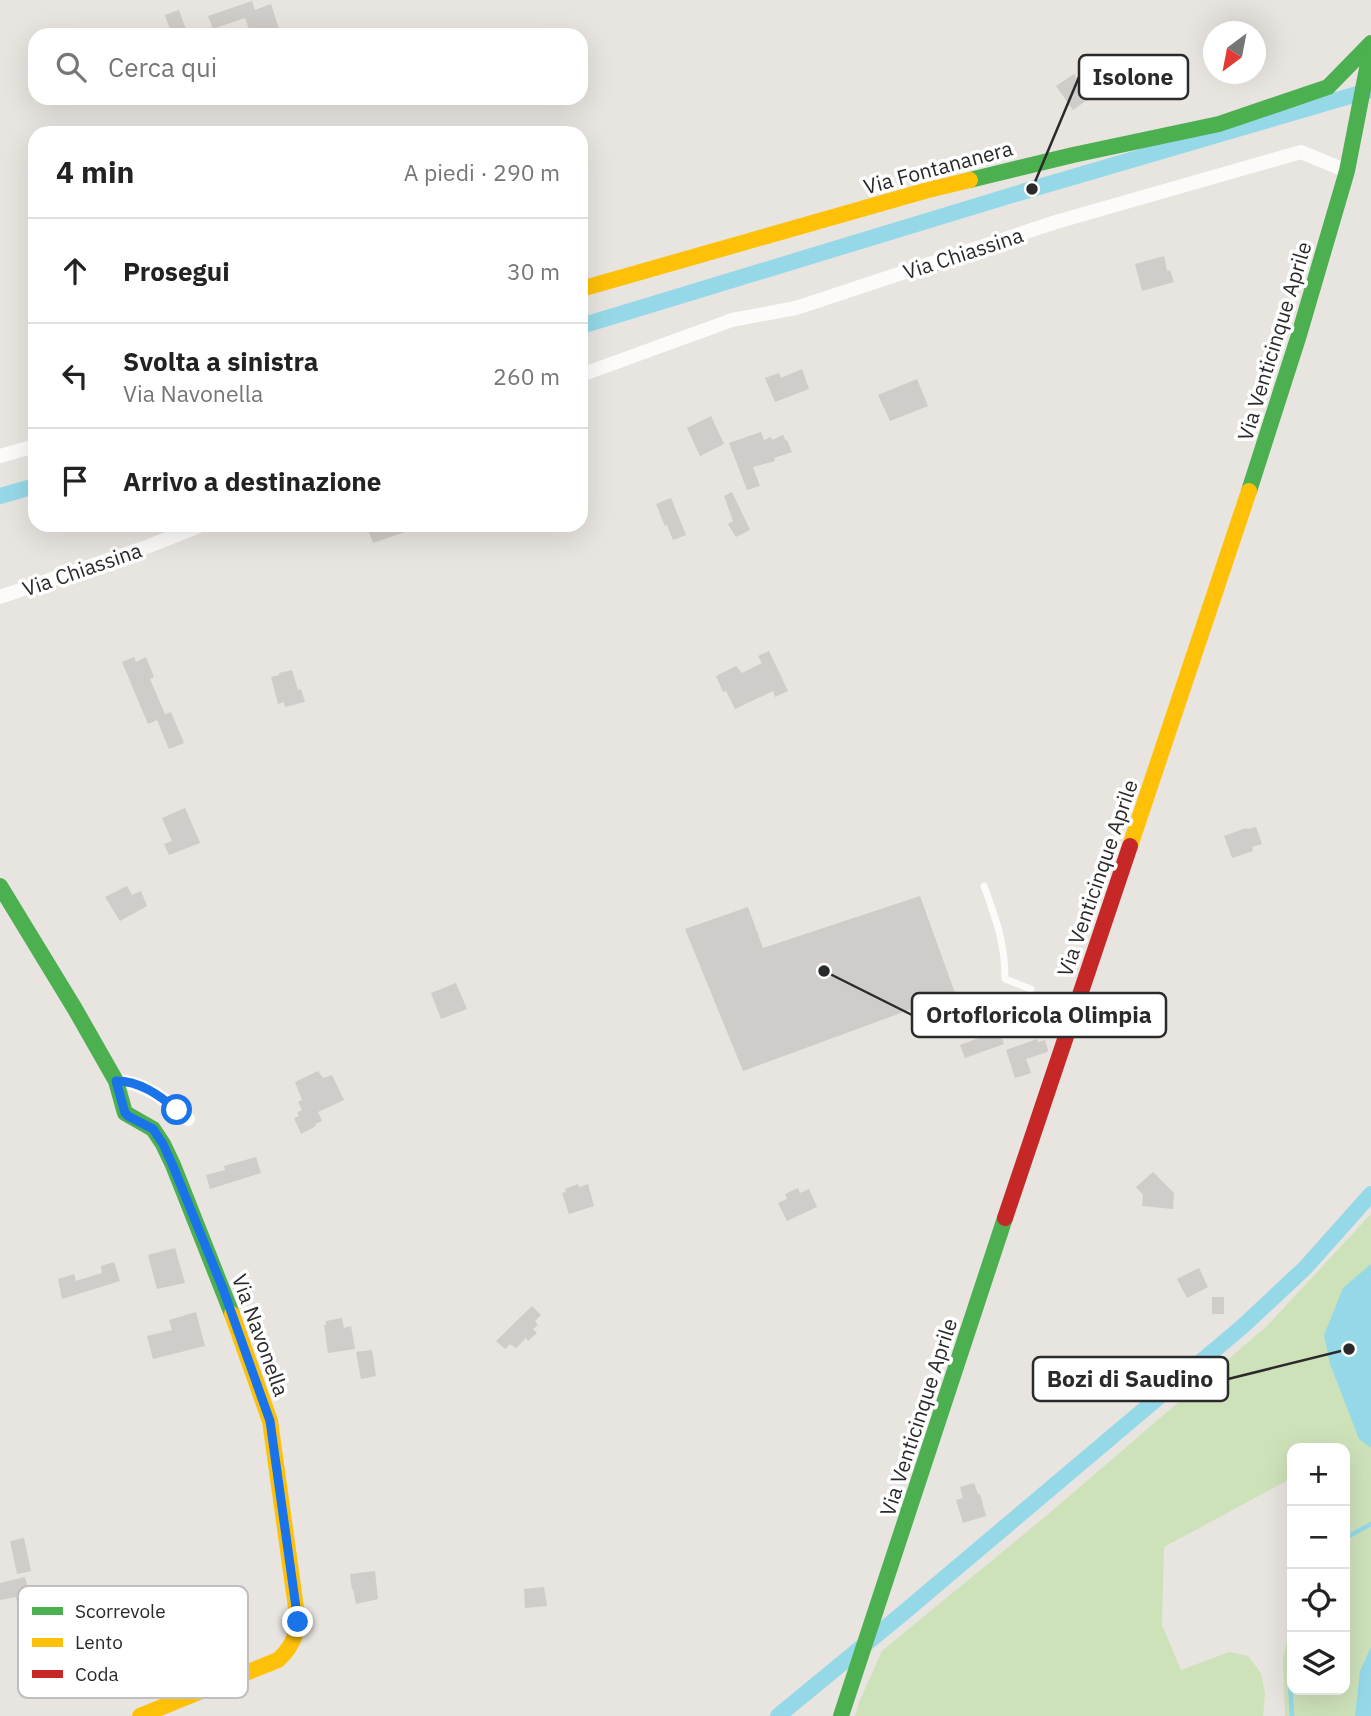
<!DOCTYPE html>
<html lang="it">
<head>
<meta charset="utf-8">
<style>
  :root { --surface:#fff; --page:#f2f2f2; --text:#222; --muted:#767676; --line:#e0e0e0 }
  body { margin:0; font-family:"IBM Plex Sans",sans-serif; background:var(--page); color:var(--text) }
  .controls { position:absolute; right:21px; bottom:21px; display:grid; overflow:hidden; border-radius:14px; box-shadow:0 7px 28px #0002 }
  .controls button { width:63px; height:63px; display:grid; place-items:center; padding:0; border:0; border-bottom:2px solid var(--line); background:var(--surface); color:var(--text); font:35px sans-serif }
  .compass { position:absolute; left:1203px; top:21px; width:63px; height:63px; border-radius:50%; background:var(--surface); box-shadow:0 7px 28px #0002; rotate:212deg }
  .stop { position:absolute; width:21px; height:21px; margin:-16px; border:5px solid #1a73e8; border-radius:50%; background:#fff }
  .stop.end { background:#1a73e8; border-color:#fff; box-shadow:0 2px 7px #0008 }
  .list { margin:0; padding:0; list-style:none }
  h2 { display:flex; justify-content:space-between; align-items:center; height:91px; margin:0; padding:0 28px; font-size:30px }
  h2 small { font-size:23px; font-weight:400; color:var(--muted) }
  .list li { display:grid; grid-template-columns:46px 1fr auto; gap:21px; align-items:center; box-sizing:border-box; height:105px; padding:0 28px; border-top:2px solid var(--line) }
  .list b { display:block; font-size:26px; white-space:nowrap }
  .list p { margin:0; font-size:23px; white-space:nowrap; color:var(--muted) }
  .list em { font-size:23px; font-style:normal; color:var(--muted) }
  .icon { flex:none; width:38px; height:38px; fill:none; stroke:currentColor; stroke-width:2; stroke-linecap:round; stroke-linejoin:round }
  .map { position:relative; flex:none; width:1371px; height:1716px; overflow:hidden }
  .search { position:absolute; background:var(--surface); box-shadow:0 7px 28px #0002; left:28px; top:28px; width:560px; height:77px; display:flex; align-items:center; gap:18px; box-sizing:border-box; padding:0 24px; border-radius:21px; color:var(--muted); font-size:26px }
  .panel { position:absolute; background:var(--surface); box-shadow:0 7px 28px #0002; left:28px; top:126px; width:560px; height:406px; border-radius:21px }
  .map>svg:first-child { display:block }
  .green { fill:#cee2ba }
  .water { fill:#95d9e8 }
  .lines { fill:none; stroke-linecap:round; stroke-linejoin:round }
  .stream { stroke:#95d9e8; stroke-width:4.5 }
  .canal { stroke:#95d9e8; stroke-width:16 }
  .building { fill:#cfccc9 }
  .lane { stroke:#fcfbfa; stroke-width:7 }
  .street { stroke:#fcfbfa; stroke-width:14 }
  .fast { stroke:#4caf50; stroke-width:16 }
  .slow { stroke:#ffc107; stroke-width:16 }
  .jam { stroke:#c62828; stroke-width:16 }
  .route { stroke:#1a73e8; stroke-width:9 }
  .labels { text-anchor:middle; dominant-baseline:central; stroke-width:7; stroke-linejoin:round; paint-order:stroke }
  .street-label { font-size:21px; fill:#2a2a2a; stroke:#fff }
  .key { fill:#fff; stroke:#bfbfbf; stroke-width:2 }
  .key-label { font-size:19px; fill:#2a2a2a }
  .leader { fill:none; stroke:#2a2a2a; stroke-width:2.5 }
  .callout-dot { fill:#2a2a2a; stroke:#fff; stroke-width:2.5 }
  .callout { fill:#fff; stroke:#2a2a2a; stroke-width:2.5 }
  .callout-label { font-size:23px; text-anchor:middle; font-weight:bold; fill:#2a2a2a }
</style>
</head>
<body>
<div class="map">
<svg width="1371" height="1716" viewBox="0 0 1371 1716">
  <rect width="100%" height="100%" fill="#e8e4e0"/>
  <polygon class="green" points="1371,1214 1371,1716 1285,1716 1283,1660 1292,1614 1292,1690 1345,1690 1345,1448 1292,1448 1292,1478 1164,1547 1162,1625 1181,1670 1229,1652 1248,1656 1261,1673 1265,1694 1263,1716 855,1716 860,1700 882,1651 1046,1516 1267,1326"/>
  <g class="water">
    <polygon points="1371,1264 1371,1448 1359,1439 1330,1364 1324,1335 1343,1288"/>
    <polygon points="1371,1647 1371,1716 1355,1716 1360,1671"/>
  </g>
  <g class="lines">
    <g class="stream">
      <polyline points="1351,1535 1371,1524"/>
      <polyline points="1292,1716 1289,1665 1292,1636"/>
    </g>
    <g class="canal">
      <polyline points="581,326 1032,189 1371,90"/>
      <polyline points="0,496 35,486"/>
      <polyline points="778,1716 902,1614 1243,1326 1305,1268 1371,1194"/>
    </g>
  </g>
  <g class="building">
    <polygon points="252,1 255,10 271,4 281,35 251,35 245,18 213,29 208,16"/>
    <polygon points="179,10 188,35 172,35 165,15"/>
    <polygon points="1074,74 1090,98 1073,110 1056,86"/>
    <polygon points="1164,256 1167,271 1170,270 1174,282 1142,291 1135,264"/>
    <polygon points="802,369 809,389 775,402 765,378 779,373 781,378"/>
    <polygon points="917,379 928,406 890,421 878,395"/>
    <polygon points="711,416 724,444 700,456 687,428"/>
    <polygon points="761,432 764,440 771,437 772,440 783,435 786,441 787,440 792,452 774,458 775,461 753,467 760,486 747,490 729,443"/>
    <polygon points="732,492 750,530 736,537 728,524 733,521 724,496"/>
    <polygon points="671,498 686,535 673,540 667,525 665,526 656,504"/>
    <polygon points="366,525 419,525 419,527 373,543"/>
    <polygon points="769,651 788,691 775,697 773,691 735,709 726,691 723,692 716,676 736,666 742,673 762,663 758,656"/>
    <polygon points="134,657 136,662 146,657 154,677 150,679 165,714 171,712 184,743 169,749 157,720 148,724 122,662"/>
    <polygon points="292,670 298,690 301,689 305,702 285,707 284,702 278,704 271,677 279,675 279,673"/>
    <polygon points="185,808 200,843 169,855 164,844 172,841 162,818"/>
    <polygon points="1256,827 1262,844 1252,847 1253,851 1232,858 1224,836 1246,828 1248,829"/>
    <polygon points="127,886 132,895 141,891 147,906 120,921 105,897"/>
    <polygon points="920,896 955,993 743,1071 685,929 748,907 763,948"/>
    <polygon points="456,983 467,1009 441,1019 431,993"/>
    <polygon points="998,1027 1004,1044 965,1058 960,1045 984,1036 983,1032"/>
    <polygon points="1037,1039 1038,1042 1045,1040 1048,1050 1047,1052 1026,1059 1031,1073 1015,1078 1006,1050"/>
    <polygon points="318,1071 323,1078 332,1075 344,1100 318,1112 322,1121 315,1124 316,1126 301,1134 294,1118 299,1116 297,1113 302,1110 298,1102 302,1100 295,1082"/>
    <polygon points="256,1157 261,1173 210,1189 206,1175 225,1170 224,1166"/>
    <polygon points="1153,1172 1174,1193 1173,1209 1142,1206 1143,1195 1136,1187"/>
    <polygon points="578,1184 579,1187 588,1184 594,1206 569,1214 562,1193 566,1192 565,1189"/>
    <polygon points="798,1188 800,1193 809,1189 817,1207 787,1221 778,1203 787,1199 785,1194"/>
    <polygon points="175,1248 185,1283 157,1289 148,1255"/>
    <polygon points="114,1262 120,1281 62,1299 58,1279 74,1274 76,1281 102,1273 101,1266"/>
    <polygon points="1199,1268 1208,1287 1187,1298 1177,1279"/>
    <rect x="1212" y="1297" width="12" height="17"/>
    <polygon points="532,1306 541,1315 535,1321 538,1325 533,1329 537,1333 528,1341 526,1338 516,1348 510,1344 505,1349 496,1341"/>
    <polygon points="196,1312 205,1346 153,1359 147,1336 172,1330 169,1320"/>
    <polygon points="342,1318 344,1328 351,1326 355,1349 328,1353 324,1325 326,1325 326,1321"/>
    <polygon points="372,1350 376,1376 361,1379 356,1352"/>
    <polygon points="974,1483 978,1494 980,1494 986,1516 963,1523 956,1500 963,1498 960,1487"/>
    <polygon points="24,1538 31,1571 17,1574 10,1541"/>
    <polygon points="375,1571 378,1599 356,1604 353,1589 352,1590 350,1574"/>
    <polygon points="25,1577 31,1600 17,1603 16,1597 0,1600 0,1583"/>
    <polygon points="544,1587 547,1606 525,1608 524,1589"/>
  </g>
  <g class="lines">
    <path class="lane" d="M984,886C996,919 1005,943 1005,979L1031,989"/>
    <g class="street">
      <polyline points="581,375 732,320 796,308 1056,222 1301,152 1347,171"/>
      <polyline points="0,456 35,446"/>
      <polyline points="0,597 149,546 202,525"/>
      <path d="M116,1081C145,1082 167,1101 188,1119"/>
    </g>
    <g class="fast">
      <polyline points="970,180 1073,155 1219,124 1328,87 1371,43"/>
      <polyline points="1249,491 1299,335 1347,171 1371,48"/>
      <polyline points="0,886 75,1009 116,1081 125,1113 153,1129 163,1144 173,1165 232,1314"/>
      <polyline points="841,1716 1005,1218"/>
    </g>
    <g class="slow">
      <polyline points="581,289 928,190 970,180"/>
      <polyline points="1130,846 1249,491"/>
      <path d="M140,1716L278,1660C290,1649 296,1638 298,1622L270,1421L232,1314"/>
    </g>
    <polyline class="jam" points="1005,1218 1130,846"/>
  </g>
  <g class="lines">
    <path class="route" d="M177,1110C159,1095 140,1081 116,1081L125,1113L128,1116L153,1129L163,1144L173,1166L223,1289L270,1421L298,1622"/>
  </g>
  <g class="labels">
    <g class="street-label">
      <text transform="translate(938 167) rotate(-15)">Via Fontananera</text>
      <text transform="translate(963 253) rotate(-18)">Via Chiassina</text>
      <text transform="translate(1274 341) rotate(-73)">Via Venticinque Aprile</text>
      <text transform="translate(82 569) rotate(-19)">Via Chiassina</text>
      <text transform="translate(1097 878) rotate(-71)">Via Venticinque Aprile</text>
      <text transform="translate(261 1335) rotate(70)">Via Navonella</text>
      <text transform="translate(918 1417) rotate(-72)">Via Venticinque Aprile</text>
    </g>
  </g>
  <rect x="18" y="1586" width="230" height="112" rx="10" class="key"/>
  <rect x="32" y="1607" width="31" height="8" fill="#4caf50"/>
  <rect x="32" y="1638" width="31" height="9" fill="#ffc107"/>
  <rect x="32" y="1670" width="31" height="8" fill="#c62828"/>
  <g class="key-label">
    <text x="75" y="1618">Scorrevole</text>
    <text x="75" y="1649">Lento</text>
    <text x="75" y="1681">Coda</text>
  </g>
  <path class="leader" d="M1032 189L1079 77M824 971L912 1015M1349 1349L1228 1379"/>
  <g class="callout-dot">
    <circle cx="1032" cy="189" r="7"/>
    <circle cx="824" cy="971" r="7"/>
    <circle cx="1349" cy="1349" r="7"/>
  </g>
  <g class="callout">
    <rect x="1079" y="55" width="109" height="44" rx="7"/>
    <rect x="912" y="993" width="254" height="44" rx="7"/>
    <rect x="1033" y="1357" width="195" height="44" rx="7"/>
  </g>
  <g class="callout-label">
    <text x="1133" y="85">Isolone</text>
    <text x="1039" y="1023">Ortofloricola Olimpia</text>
    <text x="1130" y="1387">Bozi di Saudino</text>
  </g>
</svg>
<div class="controls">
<button>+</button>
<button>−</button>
<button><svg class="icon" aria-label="locate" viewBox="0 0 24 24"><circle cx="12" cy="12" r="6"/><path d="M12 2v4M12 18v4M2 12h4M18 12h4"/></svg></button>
<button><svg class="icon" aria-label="layers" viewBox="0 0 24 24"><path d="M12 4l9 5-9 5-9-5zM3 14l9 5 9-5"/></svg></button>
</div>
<svg class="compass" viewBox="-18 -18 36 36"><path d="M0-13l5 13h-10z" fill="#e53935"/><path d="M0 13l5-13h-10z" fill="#767676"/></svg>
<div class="stop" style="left:177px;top:1110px"></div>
<div class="stop end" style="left:298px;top:1622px"></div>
<div class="search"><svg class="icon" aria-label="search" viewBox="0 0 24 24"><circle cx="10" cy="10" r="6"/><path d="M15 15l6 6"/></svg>Cerca qui</div>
<section class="panel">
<h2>4 min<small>A piedi · 290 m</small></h2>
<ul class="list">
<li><svg class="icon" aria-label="ahead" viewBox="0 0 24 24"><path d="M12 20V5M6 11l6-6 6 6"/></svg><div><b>Prosegui</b></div><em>30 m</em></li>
<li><svg class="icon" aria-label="left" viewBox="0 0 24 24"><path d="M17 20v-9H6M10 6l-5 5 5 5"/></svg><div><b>Svolta a sinistra</b><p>Via Navonella</p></div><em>260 m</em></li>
<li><svg class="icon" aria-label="arrive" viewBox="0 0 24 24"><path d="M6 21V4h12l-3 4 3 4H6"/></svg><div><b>Arrivo a destinazione</b></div></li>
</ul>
</section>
</div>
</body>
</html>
